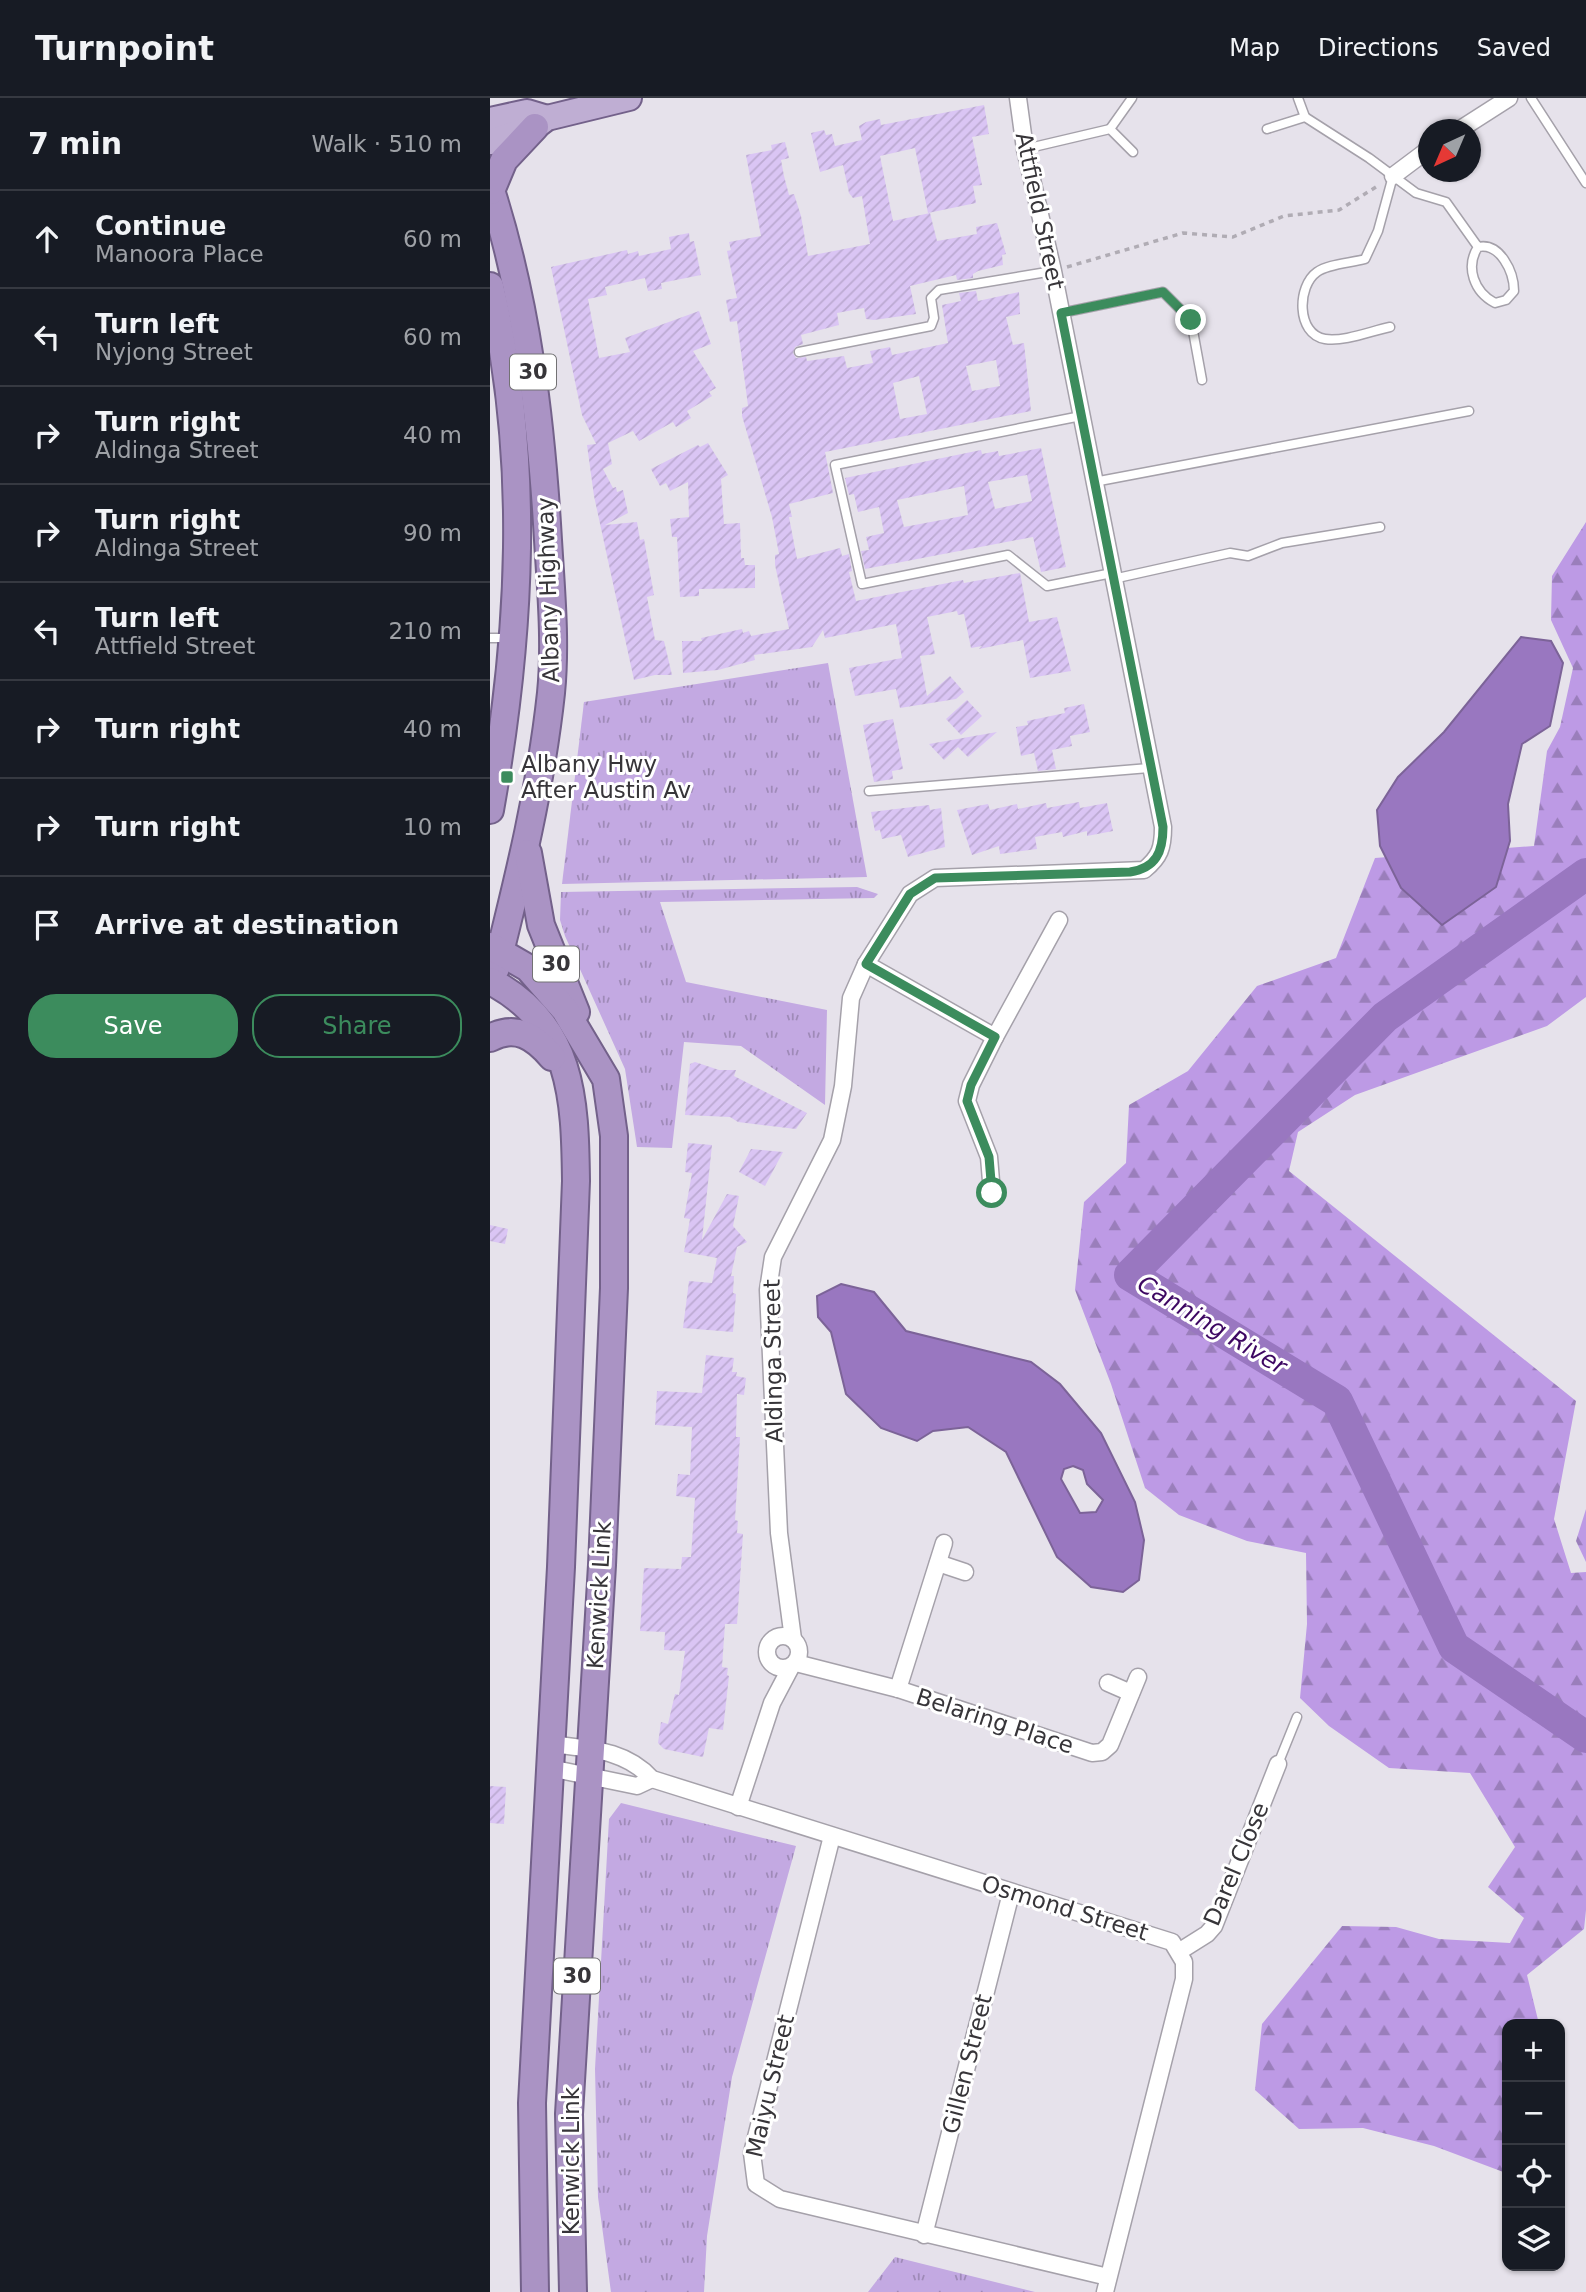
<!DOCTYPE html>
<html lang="en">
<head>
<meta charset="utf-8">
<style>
  :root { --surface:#171b24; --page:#20242c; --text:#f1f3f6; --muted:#9ea1a6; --line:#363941; --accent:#3c8c5d }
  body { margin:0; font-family:"DejaVu Sans",sans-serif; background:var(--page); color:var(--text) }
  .controls { position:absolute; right:21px; bottom:21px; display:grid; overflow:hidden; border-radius:14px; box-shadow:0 2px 5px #0004 }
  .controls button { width:63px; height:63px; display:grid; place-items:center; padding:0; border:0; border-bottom:2px solid var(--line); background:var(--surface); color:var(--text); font:35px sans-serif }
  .compass { position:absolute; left:928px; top:21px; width:63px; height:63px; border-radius:50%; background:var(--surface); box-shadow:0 2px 5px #0004; rotate:224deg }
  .stop { position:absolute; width:21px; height:21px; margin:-16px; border:5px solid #3c8c5d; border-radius:50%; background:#fff }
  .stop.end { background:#3c8c5d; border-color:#fff; box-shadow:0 2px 7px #0008 }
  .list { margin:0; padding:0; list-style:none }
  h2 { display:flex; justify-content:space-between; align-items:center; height:91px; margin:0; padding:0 28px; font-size:30px }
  h2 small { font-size:23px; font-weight:400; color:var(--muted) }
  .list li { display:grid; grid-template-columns:46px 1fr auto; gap:21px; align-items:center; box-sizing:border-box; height:98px; padding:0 28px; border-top:2px solid var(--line) }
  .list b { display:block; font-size:26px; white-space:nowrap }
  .list p { margin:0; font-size:23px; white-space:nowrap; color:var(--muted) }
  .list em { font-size:23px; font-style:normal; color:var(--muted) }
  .actions { display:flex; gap:14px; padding:21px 28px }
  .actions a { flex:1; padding:16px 0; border:2px solid var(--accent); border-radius:28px; text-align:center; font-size:24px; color:var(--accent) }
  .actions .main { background:var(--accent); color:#fff }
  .icon { flex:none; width:38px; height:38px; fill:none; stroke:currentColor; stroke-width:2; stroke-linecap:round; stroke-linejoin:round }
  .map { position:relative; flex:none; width:1096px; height:2194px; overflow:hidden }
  header { display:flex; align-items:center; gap:42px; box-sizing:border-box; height:98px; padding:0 35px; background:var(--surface); border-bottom:2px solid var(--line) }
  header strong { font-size:33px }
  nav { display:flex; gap:38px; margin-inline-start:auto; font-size:24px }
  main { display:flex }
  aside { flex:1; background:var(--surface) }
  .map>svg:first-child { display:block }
  .grass { fill:url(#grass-tufts) }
  .forest { fill:url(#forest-firs) }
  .water { fill:#9977c0; stroke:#7c6398; stroke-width:2; fill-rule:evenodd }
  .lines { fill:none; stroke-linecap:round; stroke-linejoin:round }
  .river { stroke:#9977c0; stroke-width:32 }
  .building { fill:url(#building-hatch); fill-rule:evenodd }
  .service-casing { stroke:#a5a1aa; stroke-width:11 }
  .minor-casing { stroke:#a5a1aa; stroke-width:19 }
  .primary-casing { stroke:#73618a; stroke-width:28 }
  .trunk-casing { stroke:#73618a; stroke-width:30 }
  .path { stroke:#b0acb4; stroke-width:3.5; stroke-dasharray:5 5; stroke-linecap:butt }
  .service { stroke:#fff; stroke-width:8 }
  .minor { stroke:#fff; stroke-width:16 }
  .primary { stroke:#bfaed3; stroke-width:24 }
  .trunk { stroke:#aa93c4; stroke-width:26 }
  .route { stroke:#3c8c5d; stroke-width:9 }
  .poi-dot { fill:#3c8c5d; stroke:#fff; stroke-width:2.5 }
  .labels { text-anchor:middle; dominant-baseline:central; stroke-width:6; stroke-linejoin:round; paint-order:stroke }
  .shield { fill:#fff; stroke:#737274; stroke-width:2 }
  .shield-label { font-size:21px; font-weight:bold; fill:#373539 }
  .street-label { font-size:23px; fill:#373539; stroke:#fff }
  .poi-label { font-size:23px; fill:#373539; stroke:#fff; text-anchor:start }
  .water-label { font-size:24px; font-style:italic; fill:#3d0762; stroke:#fff }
</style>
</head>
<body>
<header>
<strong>Turnpoint</strong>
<nav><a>Map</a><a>Directions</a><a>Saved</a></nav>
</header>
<main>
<aside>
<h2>7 min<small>Walk · 510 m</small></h2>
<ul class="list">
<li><svg class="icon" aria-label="ahead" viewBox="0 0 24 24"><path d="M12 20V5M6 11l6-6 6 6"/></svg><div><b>Continue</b><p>Manoora Place</p></div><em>60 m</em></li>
<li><svg class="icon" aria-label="left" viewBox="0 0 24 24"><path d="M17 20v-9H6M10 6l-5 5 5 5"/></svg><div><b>Turn left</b><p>Nyjong Street</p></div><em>60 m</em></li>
<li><svg class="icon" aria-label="right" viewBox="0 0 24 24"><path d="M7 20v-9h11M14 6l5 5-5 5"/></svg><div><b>Turn right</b><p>Aldinga Street</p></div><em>40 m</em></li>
<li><svg class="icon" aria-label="right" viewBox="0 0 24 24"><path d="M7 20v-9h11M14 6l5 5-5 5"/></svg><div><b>Turn right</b><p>Aldinga Street</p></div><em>90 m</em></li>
<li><svg class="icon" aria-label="left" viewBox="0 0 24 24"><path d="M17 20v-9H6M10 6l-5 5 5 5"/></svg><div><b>Turn left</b><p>Attfield Street</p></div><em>210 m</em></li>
<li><svg class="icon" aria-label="right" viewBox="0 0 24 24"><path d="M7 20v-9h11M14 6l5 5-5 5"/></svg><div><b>Turn right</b></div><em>40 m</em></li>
<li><svg class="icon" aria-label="right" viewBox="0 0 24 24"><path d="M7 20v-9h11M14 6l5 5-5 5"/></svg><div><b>Turn right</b></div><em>10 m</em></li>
<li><svg class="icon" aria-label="arrive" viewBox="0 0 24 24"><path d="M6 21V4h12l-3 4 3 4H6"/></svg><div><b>Arrive at destination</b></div></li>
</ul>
<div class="actions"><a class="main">Save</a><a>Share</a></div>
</aside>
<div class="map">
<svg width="1096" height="2194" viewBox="0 0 1096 2194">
  <defs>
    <pattern id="grass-tufts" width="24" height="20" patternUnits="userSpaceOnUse" patternTransform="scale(1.75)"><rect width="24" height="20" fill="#c3a9e2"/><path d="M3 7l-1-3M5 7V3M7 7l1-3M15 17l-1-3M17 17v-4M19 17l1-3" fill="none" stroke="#9f8ab8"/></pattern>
    <pattern id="forest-firs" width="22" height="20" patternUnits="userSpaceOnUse" patternTransform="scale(1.75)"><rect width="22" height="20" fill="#bd9ae5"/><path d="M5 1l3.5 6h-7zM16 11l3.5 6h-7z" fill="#9a7ebb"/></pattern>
    <pattern id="building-hatch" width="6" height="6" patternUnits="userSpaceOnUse" patternTransform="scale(1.75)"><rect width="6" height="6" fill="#dac5f4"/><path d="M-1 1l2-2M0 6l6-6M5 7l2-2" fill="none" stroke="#bcaad2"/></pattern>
  </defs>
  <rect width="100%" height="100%" fill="#e6e2eb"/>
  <g class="grass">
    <polygon points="338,565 377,779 72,786 94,604"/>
    <polygon points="367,789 388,796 384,800 170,804 196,884 337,912 335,1007 251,948 194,944 182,1050 147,1049 135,971 75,838 70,822 71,794"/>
    <polygon points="131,1705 306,1748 242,1979 217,2138 214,2194 121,2194 108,2099 105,1971 119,1721"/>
    <polygon points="405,2159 545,2194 378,2194"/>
  </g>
  <g class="forest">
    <polygon points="1096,424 1096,899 1057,928 865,997 808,1034 799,1073 1086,1303 1064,1421 1081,1475 1096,1474 1096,1812 1094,1831 1037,1877 1049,1926 1017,1926 1016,2075 944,2048 873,2030 809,2031 765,1992 772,1926 852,1828 906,1829 949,1841 1020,1845 1034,1820 998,1789 1025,1749 980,1675 899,1670 839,1628 810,1600 817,1526 816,1455 757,1443 689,1417 655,1390 621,1286 585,1192 594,1104 636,1065 639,1007 698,973 767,888 846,860 885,760 1044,748 1057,653 1070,629 1083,570 1061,522 1062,478"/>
    <polygon points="1096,1411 1096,1464 1086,1443"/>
  </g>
  <g class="water">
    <polygon points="1031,539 1061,543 1073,565 1060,628 1032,646 1018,706 1020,743 1006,789 952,827 911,790 890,748 887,712 908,679 954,634"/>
    <path d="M351,1186L384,1194L416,1233L541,1264L570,1286L611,1335L645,1404L654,1442L649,1482L633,1494L601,1489L567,1459L516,1354L478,1329L443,1333L427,1343L391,1330L356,1296L341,1234L328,1219L327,1198ZM583,1368L593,1372L597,1386L613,1402L606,1414L590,1415L571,1381L574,1371Z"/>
  </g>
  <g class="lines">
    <polyline class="river" points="1096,776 895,919 640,1177 847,1303 964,1549 1096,1639"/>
  </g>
  <g class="building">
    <path d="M494,7L499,36L482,39L492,87L483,88L486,105L438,115L425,50L390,58L403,123L440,115L447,143L487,136L486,129L507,125L516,156L512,157L513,167L488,173L483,176V180L467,182L466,177L420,188L426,216L384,222L376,221L374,210L347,215L349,227L311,237L313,246L305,249L303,255L306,260L316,259L317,263L354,258L357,270L383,265L380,253L400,249L402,257L458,245L452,207L471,203L469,195L486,193L488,203L529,194L530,216L516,219L523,247L534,245L541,313L335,354L343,395L299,406L302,419H299L307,461L350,450L352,458L359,456L362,473L359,474L366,503L473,482L474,485L530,475L539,524L567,519L581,573L540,580L533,542L489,551L492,548L481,550L474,516L468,517L467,513L437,519L445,556L430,558L437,598L460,578L474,594L466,601L410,610L406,591L365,598L359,570L412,560L406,526L335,540L333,532L322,549L264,557L265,562L228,572L193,575L192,543H212L211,540L252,531L253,535L259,533L261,538L299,531L285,467V457L289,456L282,419L252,318V310L258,308L247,223L240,224L236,202L247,200L237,153L241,152L239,144L271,138L256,57L282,52L281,47L295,44L299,60L291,62L294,78L299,97L304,96L311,118L318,158L380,146L372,98L363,100L359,95L353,67L330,74L321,35L334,32L336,37L342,36L345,48L372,42L369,28L376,24L390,21L391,27ZM506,262L510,288L482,293L476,268ZM429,278L437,316L410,321L403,285Z"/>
    <polygon points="199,135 200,144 204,143 211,177 171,185 172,191 158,193 155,180 115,189 117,197 98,201 109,260 140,254 135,240 209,213 221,246 203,253 226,290 219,294 222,298 197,313 201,320 186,329 183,324 149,343 143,333 118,345 122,366 113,371 123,390 126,389 127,394 133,392 138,415 115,427 147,424 150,442 154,441 164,497 157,499 165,542 174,543 182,577 165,577 144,582 104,398 97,347 106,346 92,317 61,169 137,152 138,156 148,153 149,158 181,151 179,139"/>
    <polygon points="218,345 238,377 231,381 234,426 250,425 251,460 254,460 255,467 265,467 265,490 209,491 209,498 190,499 187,439 182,439 180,421 199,419 198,384 180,393 176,385 170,388 161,371 208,347 210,349"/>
    <path d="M551,350L576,469L551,474L543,439L375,471L371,453L379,452L376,439L394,435L389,409L368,414L364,396L359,397L355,380L491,352L492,356L508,353L509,358ZM537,377L542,403L505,411L498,384ZM474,388L478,417L414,429L407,402Z"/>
    <polygon points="477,602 492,618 471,637 456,621"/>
    <polygon points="594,606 600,634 580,638 582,648 562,652 566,671 548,673 544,655 531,658 526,629 538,627 537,623 575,615 574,610"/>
    <polygon points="403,621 413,671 402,673 403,681 384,684 373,627"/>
    <polygon points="507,634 478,659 468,649 454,662 439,646"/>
    <polygon points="589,704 590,710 617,705 623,733 597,738 597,733 573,739 572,734 545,739 547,751 510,756 509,748 482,757 467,712 498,706 500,712 527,706 528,711 556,705 557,710"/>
    <polygon points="439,707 440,712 451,710 455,749 418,759 411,737 392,741 390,732 385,733 381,714"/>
    <polygon points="205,964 229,972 246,972 244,978 317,1015 306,1031 248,1024 240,1019 195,1017 200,966"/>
    <polygon points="198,1045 222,1047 212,1142 237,1096 249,1098 243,1128 257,1144 247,1149 241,1178 244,1178 243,1195 246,1196 243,1234 193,1230 199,1183 222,1185 227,1160 194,1154 200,1121 194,1120 202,1075 195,1074"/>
    <polygon points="261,1051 293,1054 275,1088 249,1074"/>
    <polygon points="0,1127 18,1131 15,1146 0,1143"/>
    <polygon points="216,1257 244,1260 242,1274 247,1274 246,1278 256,1280 254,1297 247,1296 246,1335 246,1339 250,1339 245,1422 248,1423 247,1435 253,1436 247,1526 235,1526 232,1569 238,1570 237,1577 239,1578 233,1632 219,1630 213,1659 174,1651 168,1645 171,1624 178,1626 185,1596 189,1597 195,1553 174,1552 175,1534 150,1533 154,1470 191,1471 192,1459 201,1459 205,1400 186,1398 188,1376 200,1377 202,1329 165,1327 167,1293 212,1295"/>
    <polygon points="0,1688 16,1689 14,1726 0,1725"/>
  </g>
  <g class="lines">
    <g class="service-casing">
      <g id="service">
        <polyline points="1041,0 1096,85"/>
        <path d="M815,19L879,60L926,95L956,104L988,149C1010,144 1024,174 1024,193L1016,202L1005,205C984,194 975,169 988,149"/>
        <polyline points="620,31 642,0"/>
        <polyline points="777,31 815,19 808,0"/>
        <polyline points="535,51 620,31 643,54"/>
        <polyline points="571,215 673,194 701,222 712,282"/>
        <path d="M900,229C881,233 854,244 835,241C806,236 807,188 827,174C838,166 861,165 875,161L888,133L903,78"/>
        <polyline points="309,254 441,228 444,220 441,200 449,192 563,173"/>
        <polyline points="591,318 345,367 372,486 518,457 557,488 622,475"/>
        <polyline points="604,384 979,313"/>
        <polyline points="623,481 740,455 758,458 792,445 890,429"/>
        <polyline points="0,540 18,540"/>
        <polyline points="379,693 659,670"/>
        <polyline points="788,1666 807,1619"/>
      </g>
    </g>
    <g class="minor-casing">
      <g id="minor">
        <polyline points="969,32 1019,0"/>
        <polyline points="903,78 939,51"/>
        <polyline points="376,866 505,939"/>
        <polyline points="502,1095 499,1059 477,1003 481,987 505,939 569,822"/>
        <polyline points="448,1465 475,1474"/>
        <circle cx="293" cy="1554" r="16"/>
        <path d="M303,1541L289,1435L278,1192L283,1159L342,1042L353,988L361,900L376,866L420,796L445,780L654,772C670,759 673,750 673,729L563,173L535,51L528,0"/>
        <polyline points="306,1565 408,1591 602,1655 612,1654 620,1647 648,1579"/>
        <polyline points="618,1585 641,1595"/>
        <polyline points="408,1591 454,1445"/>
        <path d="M61,1646C98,1651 135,1651 162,1681L682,1844L694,1864V1881L615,2194"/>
        <polyline points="60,1670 147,1688 162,1681"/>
        <polyline points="248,1709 282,1605 301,1569"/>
        <polyline points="342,1738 262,2055 266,2086 290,2101 618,2179"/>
        <polyline points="690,1853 717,1836 724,1828 788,1666"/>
        <polyline points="434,2137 521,1795"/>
      </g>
    </g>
    <g class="primary-casing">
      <g id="primary">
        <polyline points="0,22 37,14 57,20"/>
        <polyline points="0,44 45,29 57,20 139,0"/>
      </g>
    </g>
    <g class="trunk-casing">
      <g id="trunk">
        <path d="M0,89C37,204 51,321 58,442C61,492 66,545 61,595C51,688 29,779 6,870"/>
        <polyline points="1,93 14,62 45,29"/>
        <path d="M0,188C41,361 31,539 0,712"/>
        <polyline points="38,755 51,827 86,914"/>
        <polyline points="0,848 38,870 75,912 116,981 124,1038 124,1190 112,1467 79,2016 83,2194"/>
        <path d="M0,883C83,926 85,1001 86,1083L71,1469L42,2005L45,2194"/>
        <path d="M0,940C26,926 45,939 62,959"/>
      </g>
    </g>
    <polyline class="path" points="577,169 693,135 743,139 794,118 849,112 886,89"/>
    <use href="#service" class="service"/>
    <use href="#minor" class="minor"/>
    <use href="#primary" class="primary"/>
    <use href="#trunk" class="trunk"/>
  </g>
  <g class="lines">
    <path class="route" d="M502,1095L499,1059L477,1003L481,987L505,939L376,866L420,796L445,780L640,774C666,770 673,754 673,729L571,215L673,194L701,222"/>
  </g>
  <rect class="poi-dot" x="10" y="672" width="14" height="14" rx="3.5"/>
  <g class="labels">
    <g class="shield">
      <rect x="20" y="256.5" width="46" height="35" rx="5"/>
      <rect x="43" y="848.5" width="46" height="35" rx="5"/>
      <rect x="64" y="1860.5" width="46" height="35" rx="5"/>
    </g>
    <g class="shield-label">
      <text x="43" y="274">30</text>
      <text x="66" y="866">30</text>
      <text x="87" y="1878">30</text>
    </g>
    <g class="street-label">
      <text transform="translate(550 113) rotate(78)">Attfield Street</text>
      <text transform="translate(58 492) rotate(-92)">Albany Highway</text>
      <text transform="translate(283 1263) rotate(-91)">Aldinga Street</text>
      <text transform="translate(109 1497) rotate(-87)">Kenwick Link</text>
      <text transform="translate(505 1623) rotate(18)">Belaring Place</text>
      <text transform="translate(746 1766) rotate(-67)">Darel Close</text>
      <text transform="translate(575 1810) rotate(17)">Osmond Street</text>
      <text transform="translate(477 1966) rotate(-76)">Gillen Street</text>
      <text transform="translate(280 1988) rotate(-77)">Maiyu Street</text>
      <text transform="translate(81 2063) rotate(-90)">Kenwick Link</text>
    </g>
    <g class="poi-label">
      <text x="31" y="666">Albany Hwy<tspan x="31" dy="26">After Austin Av</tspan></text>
    </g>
    <g class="water-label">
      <text transform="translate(722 1227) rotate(31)">Canning River</text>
    </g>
  </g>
</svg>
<div class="controls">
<button>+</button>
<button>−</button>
<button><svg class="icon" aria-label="locate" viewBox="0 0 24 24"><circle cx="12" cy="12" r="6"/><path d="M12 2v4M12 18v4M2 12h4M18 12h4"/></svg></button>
<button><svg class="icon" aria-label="layers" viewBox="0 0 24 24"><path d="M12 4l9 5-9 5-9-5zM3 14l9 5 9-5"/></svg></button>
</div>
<svg class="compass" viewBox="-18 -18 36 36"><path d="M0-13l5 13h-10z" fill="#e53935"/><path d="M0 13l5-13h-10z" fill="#9ea1a6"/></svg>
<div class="stop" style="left:502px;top:1095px"></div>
<div class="stop end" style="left:701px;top:222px"></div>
</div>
</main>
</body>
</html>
